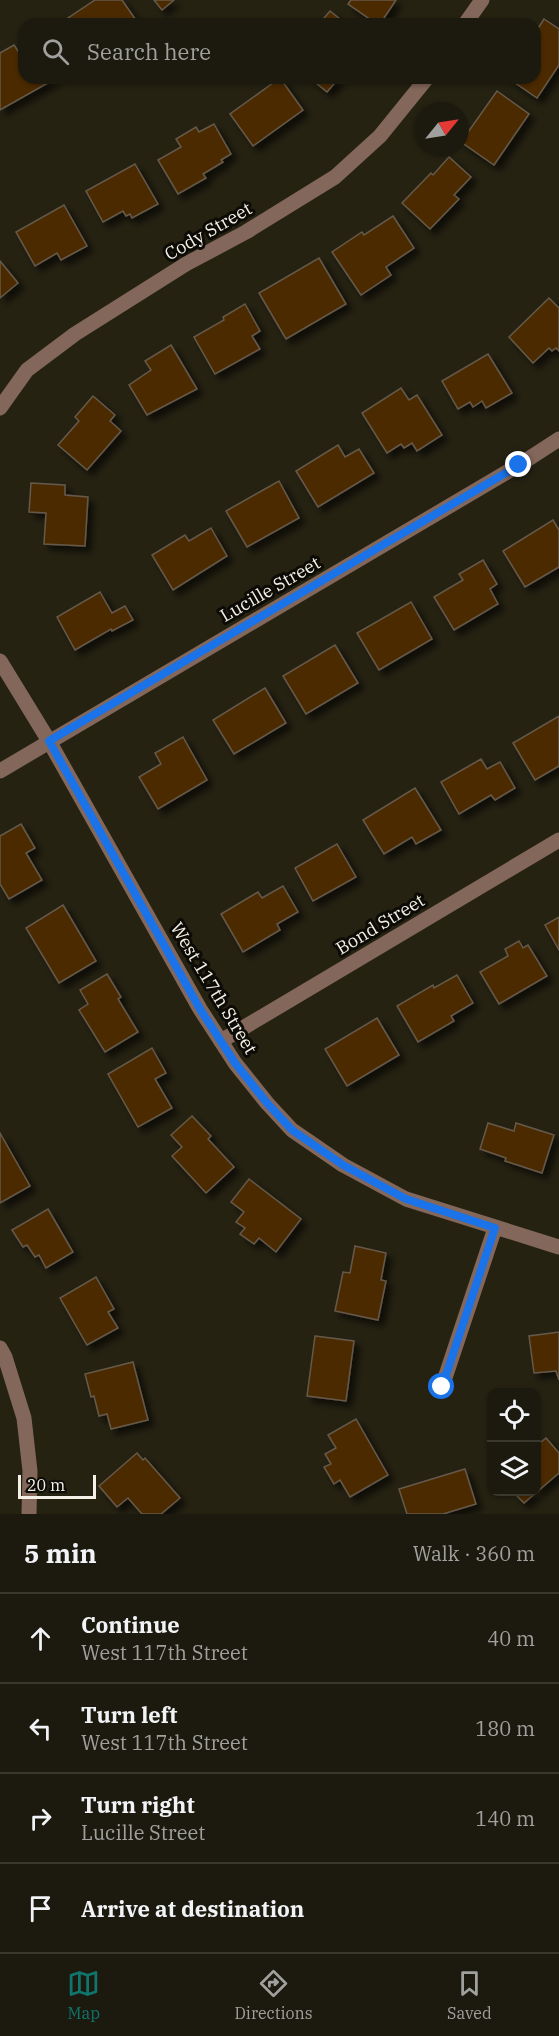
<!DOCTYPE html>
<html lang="en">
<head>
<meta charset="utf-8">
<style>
  :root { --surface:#1c1a0e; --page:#252317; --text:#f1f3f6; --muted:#a0a19e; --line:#3a382e; --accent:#0f766e }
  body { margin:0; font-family:"IBM Plex Serif",serif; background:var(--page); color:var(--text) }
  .controls { position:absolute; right:18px; bottom:18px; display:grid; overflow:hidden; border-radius:12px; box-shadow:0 2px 4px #0004 }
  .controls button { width:54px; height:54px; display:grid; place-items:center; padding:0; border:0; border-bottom:2px solid var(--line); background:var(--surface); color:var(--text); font:30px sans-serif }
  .compass { position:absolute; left:415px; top:102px; width:54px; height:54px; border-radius:50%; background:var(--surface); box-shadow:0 2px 4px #0004; rotate:60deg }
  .scale { position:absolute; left:18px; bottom:15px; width:78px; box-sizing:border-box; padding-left:6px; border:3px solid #f3f1e7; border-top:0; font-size:16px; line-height:21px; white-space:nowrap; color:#f3f1e7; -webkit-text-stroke:4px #0d0b05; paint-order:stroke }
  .stop { position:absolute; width:18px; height:18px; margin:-14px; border:4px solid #1a73e8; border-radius:50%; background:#fff }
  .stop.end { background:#1a73e8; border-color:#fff; box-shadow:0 2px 6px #0008 }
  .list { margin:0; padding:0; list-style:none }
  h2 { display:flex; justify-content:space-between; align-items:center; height:78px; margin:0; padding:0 24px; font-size:26px }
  h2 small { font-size:20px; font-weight:400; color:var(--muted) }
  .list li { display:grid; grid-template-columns:39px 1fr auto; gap:18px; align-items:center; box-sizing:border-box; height:90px; padding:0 24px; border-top:2px solid var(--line) }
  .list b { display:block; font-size:22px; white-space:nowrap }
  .list p { margin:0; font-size:20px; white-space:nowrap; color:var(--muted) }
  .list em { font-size:20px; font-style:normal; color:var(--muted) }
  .icon { flex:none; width:33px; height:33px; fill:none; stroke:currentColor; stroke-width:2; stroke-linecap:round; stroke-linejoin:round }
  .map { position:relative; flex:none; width:559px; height:1514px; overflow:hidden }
  .search { position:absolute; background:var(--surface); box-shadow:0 2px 4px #0004; left:18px; right:18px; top:18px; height:66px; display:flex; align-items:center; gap:15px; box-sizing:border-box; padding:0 21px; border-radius:18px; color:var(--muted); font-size:22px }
  .sheet { height:438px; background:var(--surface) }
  nav { display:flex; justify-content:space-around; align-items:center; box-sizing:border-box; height:84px; border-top:2px solid var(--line); background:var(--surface); font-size:16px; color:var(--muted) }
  nav a { display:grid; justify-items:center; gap:3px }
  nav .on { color:var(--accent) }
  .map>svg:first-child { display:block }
  .building { fill:#4b2c00; stroke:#66594b; stroke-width:1.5; filter:url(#shadow) }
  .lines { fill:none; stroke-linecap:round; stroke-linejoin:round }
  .minor { stroke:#83675a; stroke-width:15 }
  .route { stroke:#1a73e8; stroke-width:8 }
  .labels { text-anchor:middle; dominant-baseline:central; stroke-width:6; stroke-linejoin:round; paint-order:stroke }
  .street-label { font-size:18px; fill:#f3f1e7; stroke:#0d0b05 }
</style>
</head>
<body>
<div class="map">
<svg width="559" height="1514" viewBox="0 0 559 1514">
  <defs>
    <filter id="shadow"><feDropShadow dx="5.5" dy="5.5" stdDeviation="3" flood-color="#0009"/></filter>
  </defs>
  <rect width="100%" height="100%" fill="#252212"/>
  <g class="building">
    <polygon points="95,0 122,0 138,23 59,24"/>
    <polygon points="154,0 174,0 162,10"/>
    <polygon points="351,0 396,0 380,24 377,24 348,4"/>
    <polygon points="330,11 346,24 319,24"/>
    <polygon points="544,19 559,29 559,65 537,98 508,78 535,78 535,33"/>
    <polygon points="14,45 18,51 24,48 24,78 55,79 0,110 0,53"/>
    <polygon points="280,78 303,110 253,146 230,114"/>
    <polygon points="310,78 339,78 327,92"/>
    <polygon points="497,91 529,114 494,165 461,142"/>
    <polygon points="214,124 231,154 221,160 223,162 203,174 206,178 178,194 158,160 181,147 176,139 196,127 199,132"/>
    <polygon points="449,157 471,177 454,195 459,199 430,229 402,203 431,173 433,175"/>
    <polygon points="135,164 158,204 132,218 130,214 126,216 123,211 103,222 86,191"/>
    <polygon points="64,205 87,246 61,260 57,253 35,266 16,232"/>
    <polygon points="393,216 414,248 386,267 391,275 361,295 332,252 362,232 364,235"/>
    <polygon points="319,258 346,304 286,339 259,293"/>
    <polygon points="0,261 18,283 0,298"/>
    <polygon points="549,298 559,308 559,351 556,348 552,351 549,348 533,363 509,337"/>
    <polygon points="245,304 260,331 252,336 260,349 215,374 194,337 224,320 223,317"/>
    <polygon points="171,345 197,389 147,415 129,385 151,370 145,361"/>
    <polygon points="488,354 512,393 486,408 482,401 473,407 470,402 458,409 442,381"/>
    <polygon points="401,388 409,400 417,395 442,435 417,451 412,443 404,448 401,444 387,453 362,413"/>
    <polygon points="93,396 115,415 110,421 121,431 87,470 58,445 79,421 75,417"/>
    <polygon points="338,445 345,457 359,449 374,473 318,507 296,471"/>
    <polygon points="279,481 299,518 247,547 226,511"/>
    <polygon points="31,483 65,485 65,495 88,497 85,546 44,544 46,513 29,512"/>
    <polygon points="553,520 559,530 559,567 525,587 503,551"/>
    <polygon points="211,528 227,556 173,590 152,555 185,535 189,541"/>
    <polygon points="483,560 497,584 490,589 498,604 454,630 434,597 463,580 459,574"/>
    <polygon points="100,592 112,613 125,606 133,620 112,631 111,629 75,650 57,617"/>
    <polygon points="411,602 432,639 379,670 357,633"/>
    <polygon points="335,645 358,683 306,714 283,676"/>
    <polygon points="265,688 286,723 234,754 213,720"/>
    <polygon points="559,716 559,766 535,780 513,743"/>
    <polygon points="183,737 207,780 158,809 139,777 161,764 155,753"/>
    <polygon points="481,759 487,769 500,762 515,788 495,800 491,795 459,814 441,782"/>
    <polygon points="415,788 441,830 416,844 412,837 384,854 363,820"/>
    <polygon points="21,824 35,848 26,853 42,880 9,899 0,884 0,836"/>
    <polygon points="337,844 356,877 313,901 295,868"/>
    <polygon points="283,886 298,912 277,924 280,930 243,952 221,914 258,892 262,898"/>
    <polygon points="63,905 96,961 59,983 26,928"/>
    <polygon points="559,917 559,950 545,925"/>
    <polygon points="519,941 523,948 528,945 547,976 499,1004 480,972 508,956 505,949"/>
    <polygon points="107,974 121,997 118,999 138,1032 105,1052 79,1010 88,1004 80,990"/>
    <polygon points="457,975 473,1003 451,1016 454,1021 418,1042 397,1006 433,985 434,988"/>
    <polygon points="377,1018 399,1055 347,1086 325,1049"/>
    <polygon points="152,1048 166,1073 155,1079 172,1108 138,1127 108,1074"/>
    <polygon points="192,1116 211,1136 208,1139 234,1167 206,1193 172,1156 182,1147 171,1135"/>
    <polygon points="488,1123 514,1131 516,1123 554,1135 542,1173 505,1161 506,1158 480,1149"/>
    <polygon points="0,1133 30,1186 0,1203"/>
    <polygon points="249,1179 301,1219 276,1252 259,1238 254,1244 240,1234 245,1228 236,1222 244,1212 231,1202"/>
    <polygon points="48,1209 73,1252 46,1268 39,1255 35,1257 27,1245 23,1247 12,1230"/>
    <polygon points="355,1246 386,1253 381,1280 386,1281 378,1320 335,1311 343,1272 350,1273"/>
    <polygon points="96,1277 114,1309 108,1312 118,1328 87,1345 60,1298"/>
    <polygon points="559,1332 559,1380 556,1371 534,1373 529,1336"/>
    <polygon points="315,1336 354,1341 346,1401 307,1396"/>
    <polygon points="133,1362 148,1420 111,1429 107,1414 99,1416 94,1396 91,1397 85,1374"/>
    <polygon points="356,1419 388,1475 350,1497 340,1480 334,1484 324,1467 331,1464 325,1454 336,1448 328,1435"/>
    <polygon points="546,1438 559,1453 559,1473 524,1503 513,1492 536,1492 536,1446"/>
    <polygon points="137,1453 143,1460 145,1458 180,1498 161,1514 142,1514 128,1498 117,1507 99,1486"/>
    <polygon points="465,1469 476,1504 443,1514 407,1514 399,1489"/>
  </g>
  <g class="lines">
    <g class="minor">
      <polyline points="465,24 482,0"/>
      <polyline points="0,408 27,370 75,334 186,264 246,232 335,177 380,136 427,78"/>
      <polyline points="0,661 49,741 200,1009 235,1063 267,1103 292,1130 343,1165 406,1199 559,1247"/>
      <polyline points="0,771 519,465 559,439"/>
      <polyline points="221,1041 559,840"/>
      <polyline points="0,1348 5,1357 24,1418 30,1471 29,1514"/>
      <polyline points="442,1387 495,1228"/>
    </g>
  </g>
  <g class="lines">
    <polyline class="route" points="442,1387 495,1228 406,1199 343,1165 292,1130 267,1103 235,1063 200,1009 49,741 519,465"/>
  </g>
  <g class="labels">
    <g class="street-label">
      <text transform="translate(208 231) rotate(-30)">Cody Street</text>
      <text transform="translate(270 589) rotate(-30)">Lucille Street</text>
      <text transform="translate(380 924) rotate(-31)">Bond Street</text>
      <text transform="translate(214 988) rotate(59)">West 117th Street</text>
    </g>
  </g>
</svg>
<div class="controls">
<button><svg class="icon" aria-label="locate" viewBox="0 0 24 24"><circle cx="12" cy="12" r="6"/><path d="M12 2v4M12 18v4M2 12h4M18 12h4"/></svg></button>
<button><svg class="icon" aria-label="layers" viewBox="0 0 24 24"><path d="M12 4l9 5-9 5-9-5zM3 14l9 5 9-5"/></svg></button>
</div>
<svg class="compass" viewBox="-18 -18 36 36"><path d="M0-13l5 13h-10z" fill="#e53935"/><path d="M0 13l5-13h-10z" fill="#a0a19e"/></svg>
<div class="scale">20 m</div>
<div class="stop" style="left:442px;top:1387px"></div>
<div class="stop end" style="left:519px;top:465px"></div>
<div class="search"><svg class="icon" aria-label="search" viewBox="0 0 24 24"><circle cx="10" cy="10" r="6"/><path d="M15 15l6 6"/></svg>Search here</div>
</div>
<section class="sheet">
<h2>5 min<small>Walk · 360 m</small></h2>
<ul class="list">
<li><svg class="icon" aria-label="ahead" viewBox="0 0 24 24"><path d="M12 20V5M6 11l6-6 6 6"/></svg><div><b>Continue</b><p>West 117th Street</p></div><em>40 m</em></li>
<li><svg class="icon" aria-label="left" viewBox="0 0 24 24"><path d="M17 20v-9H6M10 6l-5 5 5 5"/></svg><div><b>Turn left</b><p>West 117th Street</p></div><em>180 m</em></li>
<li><svg class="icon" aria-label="right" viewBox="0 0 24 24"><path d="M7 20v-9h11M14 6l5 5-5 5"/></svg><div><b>Turn right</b><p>Lucille Street</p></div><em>140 m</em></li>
<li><svg class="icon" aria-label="arrive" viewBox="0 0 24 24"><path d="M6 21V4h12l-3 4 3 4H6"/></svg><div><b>Arrive at destination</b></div></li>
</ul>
</section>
<nav>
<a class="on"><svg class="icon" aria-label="map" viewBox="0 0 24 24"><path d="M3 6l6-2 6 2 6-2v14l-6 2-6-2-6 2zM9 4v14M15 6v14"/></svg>Map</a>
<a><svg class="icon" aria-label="directions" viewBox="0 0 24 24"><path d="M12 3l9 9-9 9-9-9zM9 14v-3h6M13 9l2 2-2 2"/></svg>Directions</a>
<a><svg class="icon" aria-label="saved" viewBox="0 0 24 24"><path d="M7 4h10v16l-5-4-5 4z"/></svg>Saved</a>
</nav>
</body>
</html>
